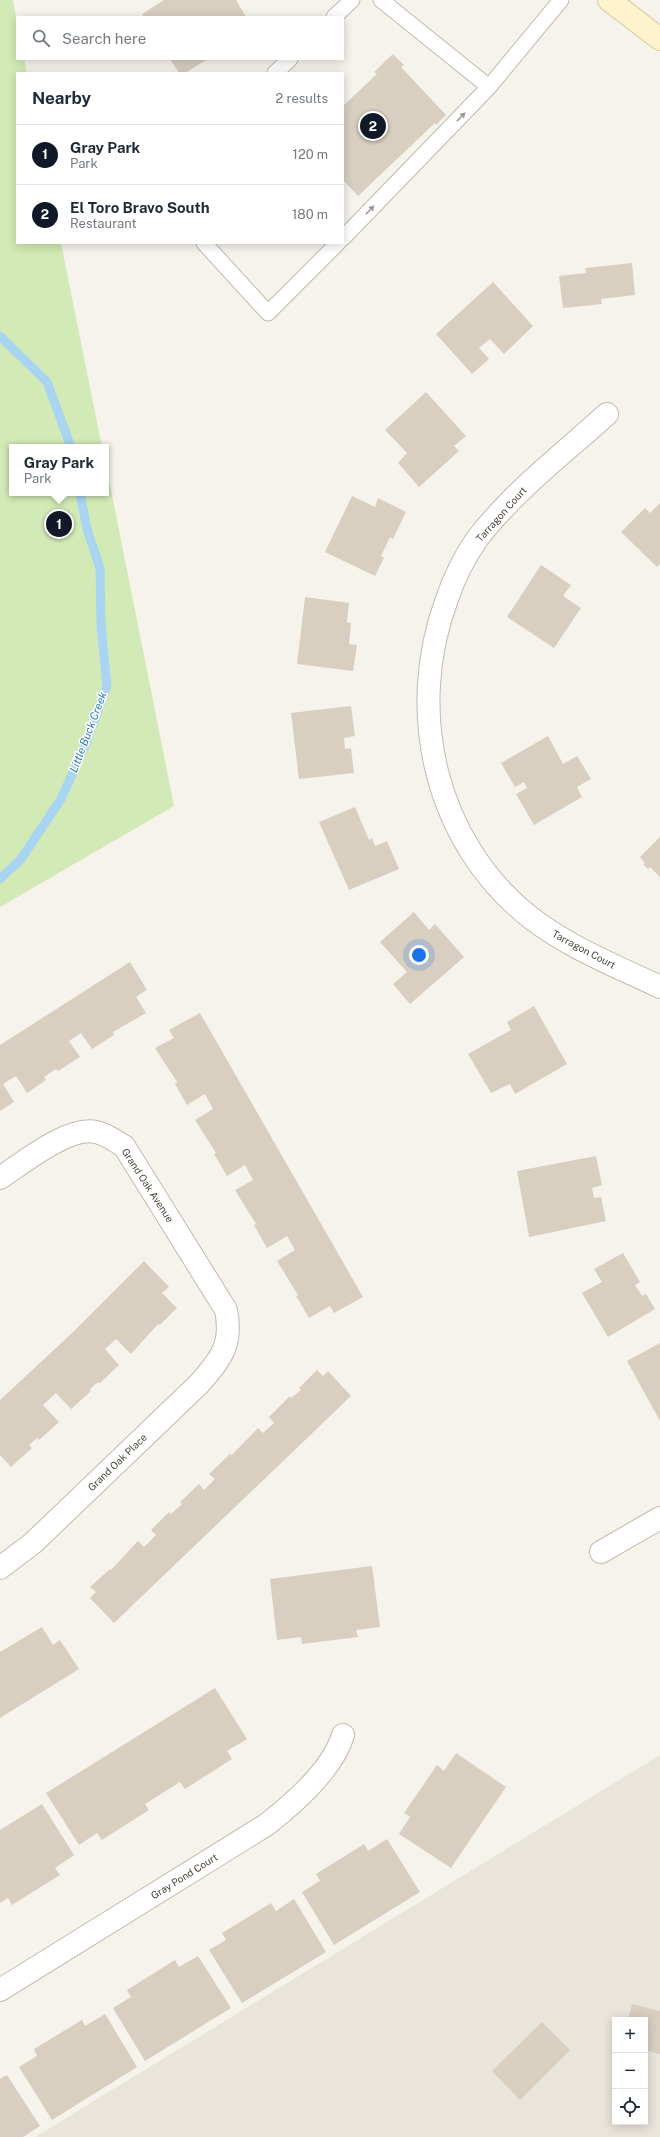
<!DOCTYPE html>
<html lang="en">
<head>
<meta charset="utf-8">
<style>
  :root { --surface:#fff; --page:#f2f2f3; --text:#1f2937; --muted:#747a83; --line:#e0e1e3; --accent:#111827 }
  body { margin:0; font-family:"Public Sans",sans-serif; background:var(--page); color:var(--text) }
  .controls { position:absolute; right:12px; bottom:12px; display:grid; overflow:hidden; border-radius:0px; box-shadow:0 2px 10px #0003 }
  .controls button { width:36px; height:36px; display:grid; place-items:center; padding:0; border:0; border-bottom:1px solid var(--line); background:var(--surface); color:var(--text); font:20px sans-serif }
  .you { position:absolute; left:419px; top:955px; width:14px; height:14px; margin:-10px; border:3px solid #fff; border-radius:50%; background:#1a73e8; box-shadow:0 0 0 6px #1a73e833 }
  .badge { display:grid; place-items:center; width:26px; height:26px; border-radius:50%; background:var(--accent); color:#fff; font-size:13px; font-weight:700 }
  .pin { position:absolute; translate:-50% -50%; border:2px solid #fff; box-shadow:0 1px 4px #0006 }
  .popup { position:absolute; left:9px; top:444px; width:100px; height:52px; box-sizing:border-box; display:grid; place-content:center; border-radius:0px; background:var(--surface); filter:drop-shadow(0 1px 3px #0005); font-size:13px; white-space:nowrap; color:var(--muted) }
  .popup b { font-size:15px; color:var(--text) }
  .popup::after { content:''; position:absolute; left:50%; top:100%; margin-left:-8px; border:8px solid transparent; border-top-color:var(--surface) }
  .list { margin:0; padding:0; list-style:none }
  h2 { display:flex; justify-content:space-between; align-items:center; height:52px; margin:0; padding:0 16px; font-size:17px }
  h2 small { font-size:13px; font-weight:400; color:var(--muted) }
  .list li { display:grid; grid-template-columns:26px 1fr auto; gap:12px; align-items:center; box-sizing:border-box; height:60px; padding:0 16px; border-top:1px solid var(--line) }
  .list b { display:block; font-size:15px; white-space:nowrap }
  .list p { margin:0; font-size:13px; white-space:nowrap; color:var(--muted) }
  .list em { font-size:13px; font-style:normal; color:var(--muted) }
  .icon { flex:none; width:22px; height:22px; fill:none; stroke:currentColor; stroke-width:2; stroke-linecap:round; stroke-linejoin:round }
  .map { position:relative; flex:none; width:660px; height:2137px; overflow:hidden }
  .search { position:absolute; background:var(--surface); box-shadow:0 2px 10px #0003; left:16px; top:16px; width:328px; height:44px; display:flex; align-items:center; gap:10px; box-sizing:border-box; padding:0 14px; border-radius:0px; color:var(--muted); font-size:15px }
  .panel { position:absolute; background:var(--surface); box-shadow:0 2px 10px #0003; left:16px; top:72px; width:328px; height:172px; border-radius:0px }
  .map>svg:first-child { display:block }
  .residential { fill:#eae5da; fill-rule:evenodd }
  .green { fill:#d2eab5 }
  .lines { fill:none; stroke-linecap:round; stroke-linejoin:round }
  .stream { stroke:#a9d4f2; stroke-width:9 }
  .building { fill:#d8cfc1 }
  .lane-casing { stroke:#c2bbae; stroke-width:17 }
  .street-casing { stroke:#c2bbae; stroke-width:24 }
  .secondary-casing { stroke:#d6c79b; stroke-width:24 }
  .lane { stroke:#fff; stroke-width:15 }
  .street { stroke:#fff; stroke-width:22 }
  .secondary { stroke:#fff3cd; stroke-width:22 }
  .oneway { fill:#9c9892 }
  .labels { text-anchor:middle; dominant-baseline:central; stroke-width:3; stroke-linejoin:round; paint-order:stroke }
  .street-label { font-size:10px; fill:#4b4439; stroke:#fff }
  .water-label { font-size:11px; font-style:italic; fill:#2e7ab2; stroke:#fff }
</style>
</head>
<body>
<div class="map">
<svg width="660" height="2137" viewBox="0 0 660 2137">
  <rect width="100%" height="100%" fill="#f6f3ec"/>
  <path class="residential" d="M660,1755V2137H35ZM615,2020H645V2122H615Z"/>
  <polygon class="green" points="0,0 13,0 17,22 17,59 24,59 27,73 17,73 17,243 61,243 102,447 12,447 12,493 106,493 106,465 174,806 0,907"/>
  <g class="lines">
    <g class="stream">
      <polyline points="0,336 47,382 71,447"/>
      <polyline points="0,879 21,859 61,799 84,748 107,686 101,626 100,568 87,529 80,493"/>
    </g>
  </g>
  <g class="building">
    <polygon points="164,0 236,0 246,17 144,17 142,14"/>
    <polygon points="393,54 404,65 401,67 446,115 436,125 435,123 358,196 343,180 343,106 377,74 374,72"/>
    <polygon points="170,59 208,59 185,73 179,73"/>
    <polygon points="632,263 635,295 601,299 602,304 563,308 559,276 586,273 585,268"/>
    <polygon points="493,282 533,326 504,354 490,339 479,348 489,359 472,374 436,334"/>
    <polygon points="426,392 466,436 454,446 459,451 419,487 398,463 407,453 385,430"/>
    <polygon points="352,496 375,507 378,498 406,512 393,539 390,537 381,556 384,558 375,576 325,552"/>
    <polygon points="660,503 660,564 657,567 621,532 645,508 650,513"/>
    <polygon points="541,565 571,585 563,596 581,608 554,648 507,617"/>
    <polygon points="305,597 349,603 347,622 351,623 349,644 357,645 353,671 297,664"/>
    <polygon points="351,706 355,736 344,738 345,749 351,748 354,773 299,779 291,713"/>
    <polygon points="548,736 563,764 577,756 591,779 577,787 582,797 534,825 516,794 527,788 524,782 515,787 501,763"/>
    <polygon points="355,807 369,840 372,838 375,846 387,841 399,869 349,890 319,822"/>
    <polygon points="660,837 660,877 650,867 648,869 643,864 645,863 640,857"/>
    <polygon points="414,912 429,930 435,924 464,957 410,1004 393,984 407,972 380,942"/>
    <polygon points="130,962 147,990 136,997 146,1013 113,1032 114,1035 92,1049 81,1033 69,1041 80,1057 58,1071 56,1069 44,1077 46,1080 27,1093 16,1076 3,1084 14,1102 0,1111 0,1045"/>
    <polygon points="534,1006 567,1064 515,1094 510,1084 491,1093 468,1054 511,1030 507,1022"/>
    <polygon points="200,1013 363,1297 334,1313 330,1306 309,1318 296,1296 298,1295 277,1261 295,1250 287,1236 267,1248 254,1225 256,1224 235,1190 253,1180 245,1165 227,1176 214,1154 216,1153 195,1120 213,1109 205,1094 187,1105 175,1084 177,1082 155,1048 174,1038 169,1030"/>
    <polygon points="596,1156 602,1185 592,1188 594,1198 601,1197 606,1221 529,1237 517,1171"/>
    <polygon points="623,1253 640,1282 635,1285 642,1296 646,1294 655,1309 608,1337 582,1293 602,1282 594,1269"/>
    <polygon points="144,1261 169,1287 162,1293 177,1308 160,1325 158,1324 131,1354 116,1339 105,1349 119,1365 100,1383 98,1382 90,1389 91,1391 71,1409 56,1393 43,1405 59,1422 39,1440 37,1438 29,1445 32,1448 11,1467 0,1455 0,1400 71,1334"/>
    <polygon points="660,1343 660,1421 627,1361"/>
    <polygon points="317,1370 323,1376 328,1371 351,1396 114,1623 90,1598 96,1592 90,1587 110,1569 111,1570 138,1541 144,1547 156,1535 151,1530 169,1512 171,1514 182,1504 180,1502 199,1484 204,1490 215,1479 209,1474 230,1454 232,1455 258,1428 263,1433 274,1423 269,1417 290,1396 291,1398 301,1390 299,1388"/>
    <polygon points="372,1566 380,1627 356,1630 358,1637 302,1644 301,1637 277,1640 270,1579"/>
    <polygon points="42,1627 53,1645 60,1640 79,1669 0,1718 0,1652"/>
    <polygon points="215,1688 247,1739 227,1751 232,1759 185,1789 180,1782 145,1804 149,1810 102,1840 97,1833 79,1845 46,1793"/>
    <polygon points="456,1753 506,1787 451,1868 399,1834 410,1817 404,1813 437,1765 444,1771"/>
    <polygon points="42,1804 74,1855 55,1868 60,1875 12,1905 8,1898 0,1903 0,1830"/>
    <polygon points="387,1839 420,1892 334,1945 302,1892 320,1881 316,1874 364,1844 368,1851"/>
    <polygon points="294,1899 326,1952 242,2003 209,1950 226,1940 222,1933 271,1903 276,1911"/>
    <polygon points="198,1956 231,2008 145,2061 113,2008 131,1997 127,1990 175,1960 179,1967"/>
    <polygon points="632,2004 660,2011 660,2054 645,2050 645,2020 628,2020"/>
    <polygon points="105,2014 137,2067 52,2120 19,2067 37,2056 34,2049 82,2020 85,2026"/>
    <polygon points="542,2022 570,2050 520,2100 492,2071"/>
    <polygon points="7,2075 40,2126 23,2137 0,2137 0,2079"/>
  </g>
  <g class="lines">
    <g class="lane-casing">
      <g id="lane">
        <polyline points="381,0 489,87 561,0"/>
        <polyline points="334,17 352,0"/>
        <polyline points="275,73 290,59"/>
        <polyline points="343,238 489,87"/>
        <polyline points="204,243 268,313 338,243"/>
      </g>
    </g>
    <g class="street-casing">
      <g id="street">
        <path d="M607,414C563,454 513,492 477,539C464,558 454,578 447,599C405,711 435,843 531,918C570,948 616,966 660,987"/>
        <path d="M0,1178C23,1163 68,1126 96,1132C106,1134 115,1141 124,1146L226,1310C233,1344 221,1359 199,1384L33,1543L0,1568"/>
        <polyline points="601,1552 660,1518"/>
        <path d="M0,1990L266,1825C293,1804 333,1769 343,1735"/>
      </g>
    </g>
    <g class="secondary-casing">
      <polyline id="secondary" points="609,0 660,39"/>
    </g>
    <use href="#lane" class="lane"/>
    <use href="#street" class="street"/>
    <use href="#secondary" class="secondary"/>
  </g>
  <defs><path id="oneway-solid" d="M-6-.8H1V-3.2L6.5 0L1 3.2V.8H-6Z"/></defs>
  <g class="oneway">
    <use href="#oneway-solid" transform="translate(461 117) rotate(-46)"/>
    <use href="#oneway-solid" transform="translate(370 210) rotate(-46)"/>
  </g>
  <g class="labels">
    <g class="street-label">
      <text transform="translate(501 514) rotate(-48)">Tarragon Court</text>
      <text transform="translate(584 949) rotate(28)">Tarragon Court</text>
      <text transform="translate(148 1185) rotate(57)">Grand Oak Avenue</text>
      <text transform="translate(117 1462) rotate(-44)">Grand Oak Place</text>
      <text transform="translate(184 1876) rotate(-32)">Gray Pond Court</text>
    </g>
    <g class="water-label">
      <text transform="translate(88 732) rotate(-69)">Little Buck Creek</text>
    </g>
  </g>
</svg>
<div class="controls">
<button>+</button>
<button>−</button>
<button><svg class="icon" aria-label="locate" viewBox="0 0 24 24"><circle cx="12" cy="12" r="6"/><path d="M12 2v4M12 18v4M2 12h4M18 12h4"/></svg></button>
</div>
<div class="you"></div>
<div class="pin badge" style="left:59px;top:524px">1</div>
<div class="popup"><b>Gray Park</b>Park</div>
<div class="pin badge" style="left:373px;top:126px">2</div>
<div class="search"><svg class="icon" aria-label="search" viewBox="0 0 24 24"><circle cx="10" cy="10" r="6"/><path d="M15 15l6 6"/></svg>Search here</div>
<section class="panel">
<h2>Nearby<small>2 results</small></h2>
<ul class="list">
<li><span class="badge">1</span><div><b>Gray Park</b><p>Park</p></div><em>120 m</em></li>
<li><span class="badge">2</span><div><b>El Toro Bravo South</b><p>Restaurant</p></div><em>180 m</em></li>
</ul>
</section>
</div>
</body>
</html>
